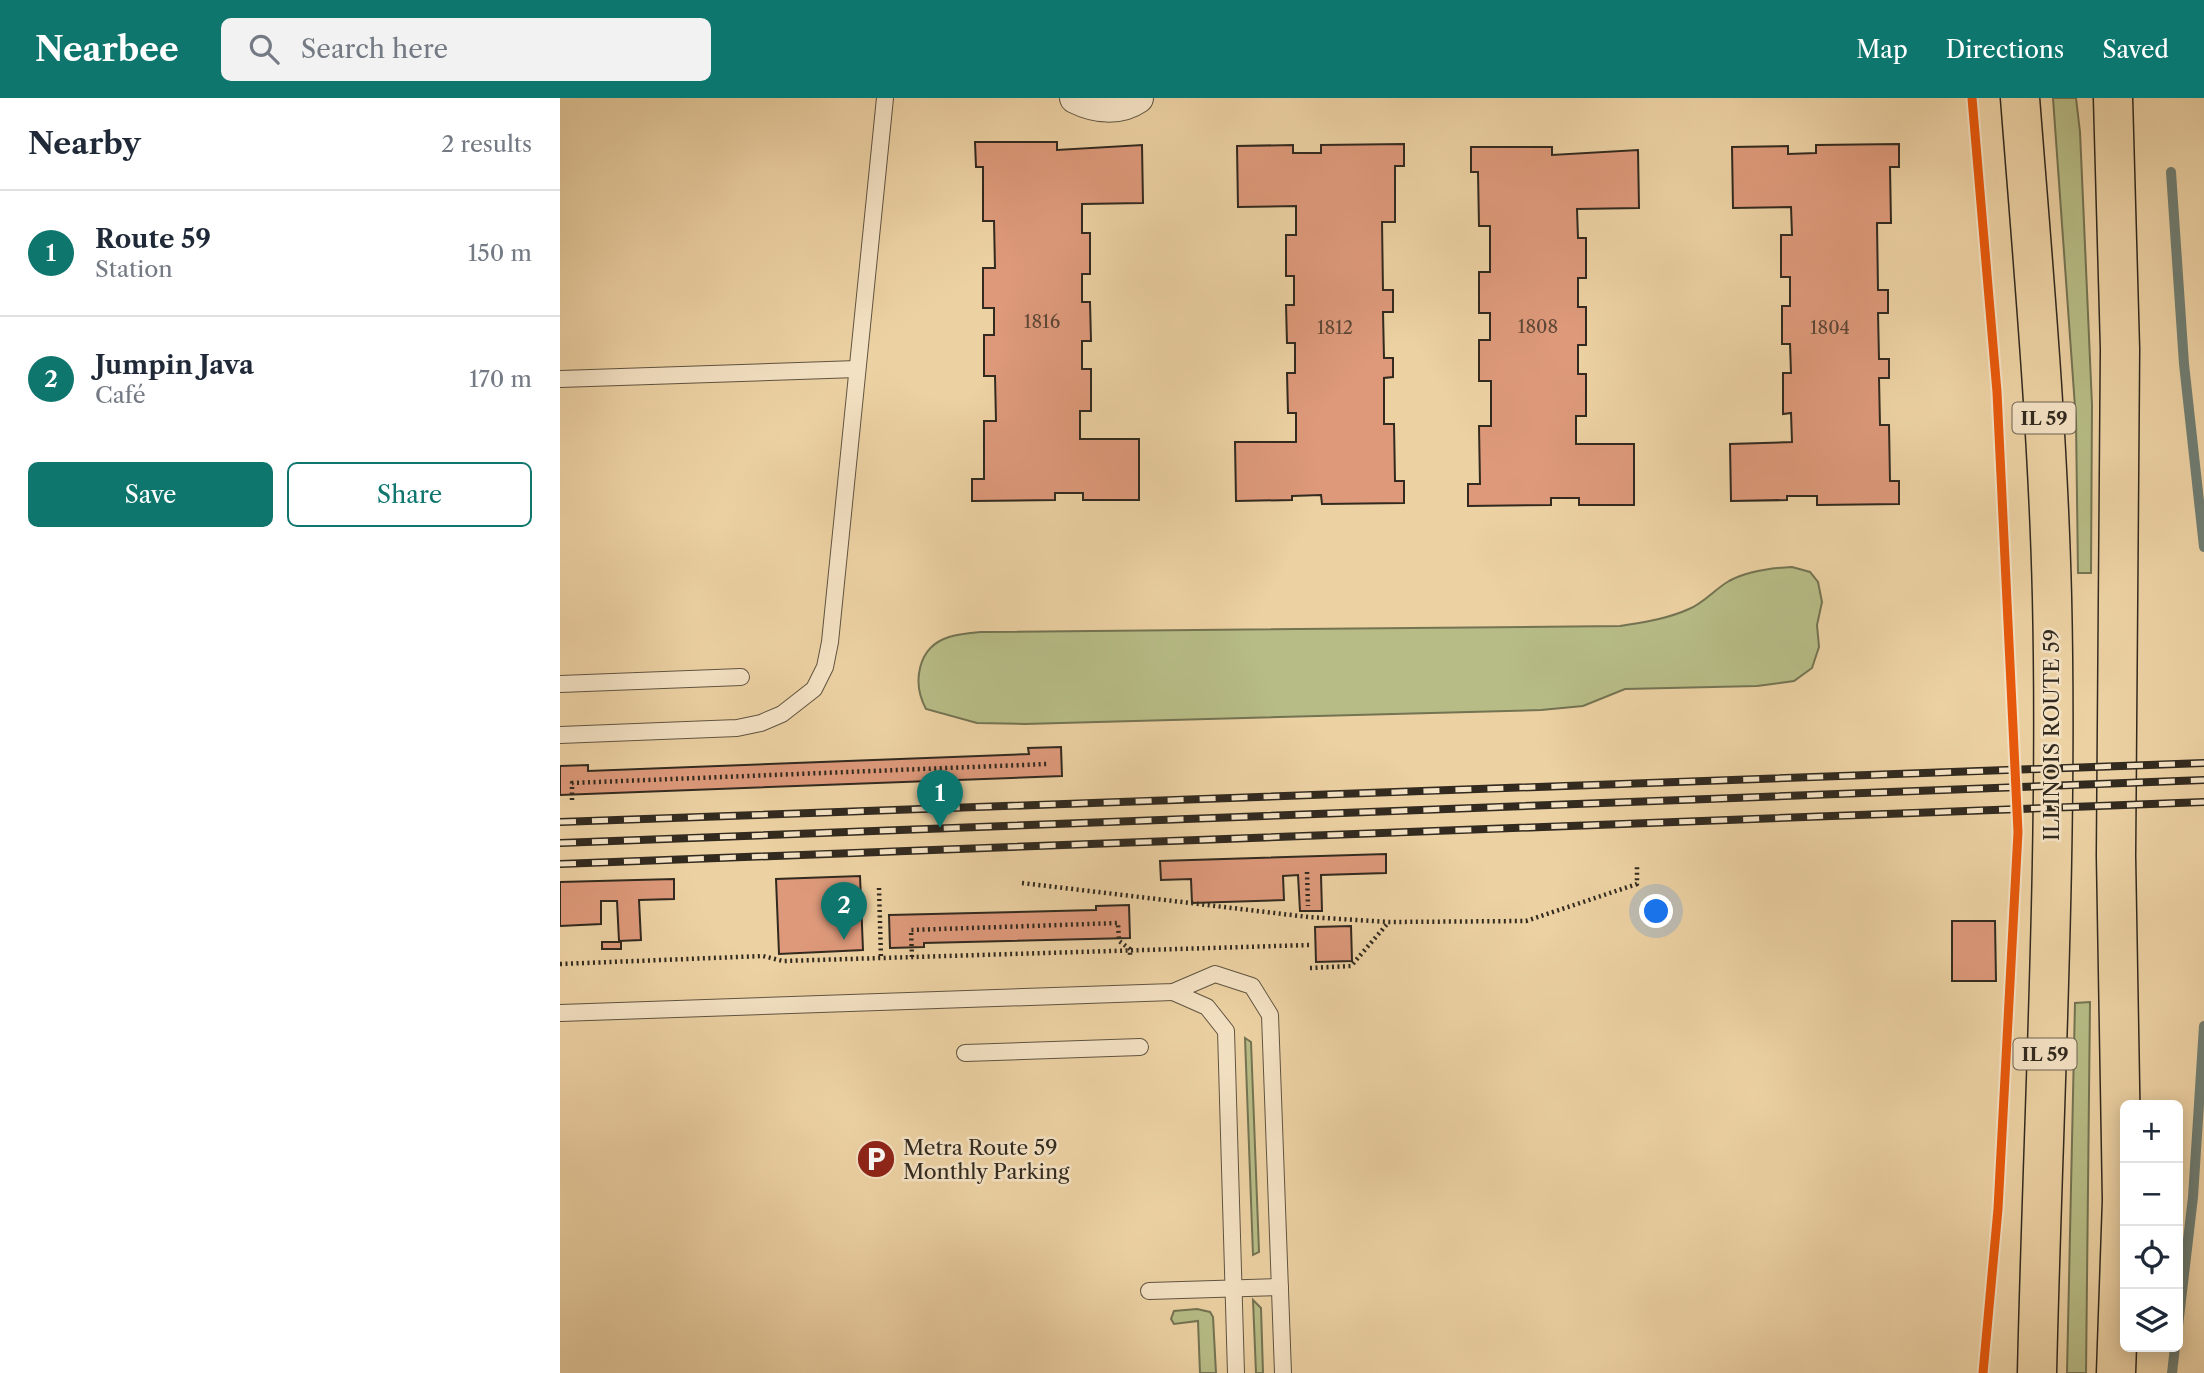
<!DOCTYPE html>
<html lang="en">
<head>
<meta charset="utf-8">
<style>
  :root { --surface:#fff; --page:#f2f2f3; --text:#1f2937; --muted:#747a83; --line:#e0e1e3; --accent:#0f766e }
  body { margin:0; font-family:"Libre Caslon Text",serif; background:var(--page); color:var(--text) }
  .controls { position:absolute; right:21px; bottom:21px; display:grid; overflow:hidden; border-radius:10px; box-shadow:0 4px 18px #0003 }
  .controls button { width:63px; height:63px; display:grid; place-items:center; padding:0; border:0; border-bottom:2px solid var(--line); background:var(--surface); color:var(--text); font:35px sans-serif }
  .you { position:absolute; left:1097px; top:814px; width:24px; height:24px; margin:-18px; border:5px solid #fff; border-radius:50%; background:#1a73e8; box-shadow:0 0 0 10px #1a73e833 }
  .badge { display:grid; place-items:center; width:46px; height:46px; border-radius:50%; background:var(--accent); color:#fff; font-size:23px; font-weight:700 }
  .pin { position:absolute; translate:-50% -58px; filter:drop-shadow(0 2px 4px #0008) }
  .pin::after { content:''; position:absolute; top:37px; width:24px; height:21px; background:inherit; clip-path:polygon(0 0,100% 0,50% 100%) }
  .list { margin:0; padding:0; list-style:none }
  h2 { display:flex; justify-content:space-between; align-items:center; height:91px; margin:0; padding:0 28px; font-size:30px }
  h2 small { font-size:23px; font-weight:400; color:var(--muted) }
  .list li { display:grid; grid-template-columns:46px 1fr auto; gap:21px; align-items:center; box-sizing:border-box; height:126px; padding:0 28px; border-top:2px solid var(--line) }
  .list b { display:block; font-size:26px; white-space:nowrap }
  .list p { margin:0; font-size:23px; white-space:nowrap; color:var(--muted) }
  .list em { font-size:23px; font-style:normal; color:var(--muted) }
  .actions { display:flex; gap:14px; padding:21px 28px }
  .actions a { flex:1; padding:16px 0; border:2px solid var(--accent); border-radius:10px; text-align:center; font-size:24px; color:var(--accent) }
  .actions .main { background:var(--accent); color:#fff }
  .icon { flex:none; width:38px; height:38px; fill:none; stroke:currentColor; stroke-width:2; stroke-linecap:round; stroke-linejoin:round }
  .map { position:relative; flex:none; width:1644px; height:1275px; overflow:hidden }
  header { display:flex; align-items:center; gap:42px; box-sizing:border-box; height:98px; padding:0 35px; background:var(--accent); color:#fff }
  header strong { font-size:33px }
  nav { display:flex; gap:38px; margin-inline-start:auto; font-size:24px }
  .search { width:490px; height:63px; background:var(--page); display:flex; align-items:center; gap:18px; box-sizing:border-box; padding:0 24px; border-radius:10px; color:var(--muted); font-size:26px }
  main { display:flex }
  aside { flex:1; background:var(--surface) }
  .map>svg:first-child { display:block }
  .green { fill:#b7bc86; stroke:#747352; stroke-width:2 }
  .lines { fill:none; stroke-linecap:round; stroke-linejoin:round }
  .stream { stroke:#707e73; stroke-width:10 }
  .building { fill:#dd997a; stroke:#322a1f; stroke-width:2 }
  .service-casing { stroke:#605440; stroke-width:18 }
  .minor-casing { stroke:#605440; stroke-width:32 }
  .primary-casing { stroke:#322a1f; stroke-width:41 }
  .path { stroke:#322a1f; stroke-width:4.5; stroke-dasharray:2 3.5; stroke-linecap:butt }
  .service { stroke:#f3e1c3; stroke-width:16 }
  .minor { stroke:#f3e1c3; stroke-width:30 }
  .primary { stroke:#ecd1a3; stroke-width:38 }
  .rail-casing { stroke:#322a1f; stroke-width:8 }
  .rail { stroke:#f3e1c3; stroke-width:5; stroke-dasharray:16; stroke-linecap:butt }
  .cycleway-casing { stroke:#f3e1c3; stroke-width:13 }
  .cycleway { stroke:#e8590c; stroke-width:9 }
  .labels { text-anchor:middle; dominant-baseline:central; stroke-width:5; stroke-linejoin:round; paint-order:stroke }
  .number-label { font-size:18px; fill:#5d4636 }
  .shield { fill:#f3e1c3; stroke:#6c6150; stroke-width:2 }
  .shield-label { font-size:19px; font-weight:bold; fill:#322a1f }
  .street-label { font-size:21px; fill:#322a1f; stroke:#f3e1c3 }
  .poi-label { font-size:21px; fill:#322a1f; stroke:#f3e1c3; text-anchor:start }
</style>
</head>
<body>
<header>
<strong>Nearbee</strong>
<div class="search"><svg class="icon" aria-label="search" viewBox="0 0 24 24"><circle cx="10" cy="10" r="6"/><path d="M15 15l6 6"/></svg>Search here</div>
<nav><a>Map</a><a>Directions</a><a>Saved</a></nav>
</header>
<main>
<aside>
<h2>Nearby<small>2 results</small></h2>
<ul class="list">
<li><span class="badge">1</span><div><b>Route 59</b><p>Station</p></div><em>150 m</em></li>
<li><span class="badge">2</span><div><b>Jumpin Java</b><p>Café</p></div><em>170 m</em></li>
</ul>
<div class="actions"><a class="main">Save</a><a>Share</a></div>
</aside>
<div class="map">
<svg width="1644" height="1275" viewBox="0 0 1644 1275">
  <rect width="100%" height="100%" fill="#ecd1a3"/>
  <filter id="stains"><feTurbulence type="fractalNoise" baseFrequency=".00286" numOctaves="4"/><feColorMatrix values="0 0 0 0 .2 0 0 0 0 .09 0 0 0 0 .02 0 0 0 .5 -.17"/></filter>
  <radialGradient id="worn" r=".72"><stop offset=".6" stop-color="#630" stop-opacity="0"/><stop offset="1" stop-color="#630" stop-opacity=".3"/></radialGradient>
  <g class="green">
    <polygon points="1493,0 1516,0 1520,34 1532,307 1531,475 1518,475 1516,323"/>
    <path d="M1232,469L1250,474L1258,484L1262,504L1257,527L1259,549L1252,570L1234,583L1197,588L1065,591L1023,608L981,612L464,626L417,625L366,611C352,585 357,549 389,539C399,536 411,535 422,534L1060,528C1084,524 1107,521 1129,511C1144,505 1155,491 1169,483C1188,473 1212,470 1232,469Z"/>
    <polygon points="1530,904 1526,1275 1507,1275 1515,905"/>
    <polygon points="685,940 691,944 699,1154 693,1157"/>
    <polygon points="693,1202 701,1210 703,1275 696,1275"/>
    <polygon points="637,1211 650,1214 653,1219 656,1275 640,1275 638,1223 614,1226 611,1221 614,1213"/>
  </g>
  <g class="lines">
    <g class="stream">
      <polyline points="1611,74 1624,266 1644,449"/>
      <polyline points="1618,1228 1633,1099 1644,928"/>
      <polyline points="1612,1275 1615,1249"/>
    </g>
  </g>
  <g class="building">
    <polygon points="415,44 497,44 497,52 582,47 583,105 522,106 522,135 530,135 530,176 522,176 522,204 530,204 531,243 522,243 522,271 531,271 531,313 520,313 520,341 579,341 579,402 523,402 523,395 495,395 495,402 412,403 412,381 424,381 424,323 436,323 435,278 424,278 424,237 434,237 434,210 423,210 423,170 435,170 434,123 423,123 423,69 416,69"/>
    <polygon points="844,46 844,68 835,68 835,124 822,124 823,192 833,192 833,214 823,214 824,260 833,260 833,279 824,280 824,326 834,326 835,383 844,383 844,405 762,406 761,397 732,398 732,402 676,403 675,344 736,344 736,315 728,315 727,275 735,275 735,245 727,245 726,207 734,207 734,178 726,178 726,137 736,137 736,108 678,109 677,48 733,47 733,55 761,55 761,47"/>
    <polygon points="1339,46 1339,69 1330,69 1331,125 1317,125 1318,192 1328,192 1328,215 1318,215 1319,261 1329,261 1329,280 1319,280 1320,327 1329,327 1330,383 1339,383 1339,406 1257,407 1257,398 1227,398 1227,402 1171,403 1170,346 1232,344 1231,315 1223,316 1223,275 1231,275 1230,246 1222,246 1222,208 1230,208 1230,179 1221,179 1221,137 1232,137 1231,109 1173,110 1172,49 1228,48 1228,56 1256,55 1256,47"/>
    <polygon points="911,49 992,49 992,57 1078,52 1079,110 1017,111 1018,140 1026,140 1026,180 1018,180 1018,209 1026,209 1026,247 1018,247 1018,276 1026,276 1026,318 1016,318 1016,346 1074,346 1074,407 1019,407 1019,400 991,400 991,407 908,408 908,386 920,386 919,328 931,328 931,283 919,283 919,242 930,242 930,215 919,215 919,174 930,174 930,128 919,128 918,74 911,74"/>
    <polygon points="501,649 502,678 0,697 0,668 28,667 28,673 469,656 468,650"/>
    <polygon points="826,756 826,775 761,777 762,813 740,813 738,777 723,778 724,802 632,805 631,781 601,782 600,763"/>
    <polygon points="300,778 303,852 219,856 216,781"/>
    <polygon points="114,781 114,801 79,802 81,842 59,843 57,803 41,803 41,826 0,828 0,784"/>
    <polygon points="569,807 570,840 364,845 364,849 330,850 329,817 536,812 536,808"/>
    <polygon points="1392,823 1435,823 1436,883 1392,883"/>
    <polygon points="791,828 792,863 756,864 755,829"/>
    <rect x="42" y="844" width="19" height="7"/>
  </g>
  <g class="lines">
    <g class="service-casing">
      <g id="service">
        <polyline points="0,281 297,271"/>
        <polyline points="0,586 181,579"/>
        <polyline points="0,637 177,630 201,625 222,616 254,591 265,569 270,544 325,0"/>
        <polyline points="613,894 647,909 666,933 676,1275"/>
        <polyline points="0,915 613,894 655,876 692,888 710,917 723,1275"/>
        <polyline points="405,955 580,949"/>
        <polyline points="589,1193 720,1189"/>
      </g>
    </g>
    <g class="minor-casing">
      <path id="minor" d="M515,0C535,10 559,13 578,0"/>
    </g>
    <g class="primary-casing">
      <g id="primary">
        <path d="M1460,0C1473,166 1488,333 1492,499C1498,757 1483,1017 1477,1275"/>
        <polyline points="1553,0 1560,251 1556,758 1562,1102 1556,1275"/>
      </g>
    </g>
    <g class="path">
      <polyline points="12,702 12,685 487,666"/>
      <polyline points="747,774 748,808"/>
      <polyline points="462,785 748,819 829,824 966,823 1077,786 1077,767"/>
      <polyline points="319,790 321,860"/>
      <polyline points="352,859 351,832 558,825 559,843 570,851 570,860"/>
      <polyline points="0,866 203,858 223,863 749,847"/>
      <polyline points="750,870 791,868 828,825"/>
    </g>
    <use href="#service" class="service"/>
    <use href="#minor" class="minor"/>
    <use href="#primary" class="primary"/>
    <g class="rail-casing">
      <g id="rail">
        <polyline points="0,724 1644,665"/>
        <polyline points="0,745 1644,682"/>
        <polyline points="0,766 1644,704"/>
      </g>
    </g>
    <use href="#rail" class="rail"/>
    <g class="cycleway-casing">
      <polyline id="cycleway" points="1412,0 1437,294 1458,734 1438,1111 1423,1275"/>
    </g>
    <use href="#cycleway" class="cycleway"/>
  </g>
  <defs>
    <g id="parking-disc" transform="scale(2.0125)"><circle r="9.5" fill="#8f2418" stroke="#f3e1c3"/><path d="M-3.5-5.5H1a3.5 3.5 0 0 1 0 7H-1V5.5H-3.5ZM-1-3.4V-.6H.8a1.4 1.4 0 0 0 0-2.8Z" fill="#fff"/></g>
  </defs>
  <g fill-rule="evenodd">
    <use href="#parking-disc" x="316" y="1061"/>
  </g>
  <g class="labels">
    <g class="number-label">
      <text x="482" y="224">1816</text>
      <text x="978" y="229">1808</text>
      <text x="775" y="230">1812</text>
      <text x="1270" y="230">1804</text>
    </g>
    <g class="shield">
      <rect x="1452.5" y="304.5" width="63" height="31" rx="5"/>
      <rect x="1453.5" y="940.5" width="63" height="31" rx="5"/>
    </g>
    <g class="shield-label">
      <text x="1484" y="320">IL 59</text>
      <text x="1485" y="956">IL 59</text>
    </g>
    <g class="street-label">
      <text transform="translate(1491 637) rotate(-90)">ILLINOIS ROUTE 59</text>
    </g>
    <g class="poi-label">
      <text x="343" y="1049">Metra Route 59<tspan x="343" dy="24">Monthly Parking</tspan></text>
    </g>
  </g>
  <rect width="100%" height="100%" filter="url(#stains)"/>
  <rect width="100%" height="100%" fill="url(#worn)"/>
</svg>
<div class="controls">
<button>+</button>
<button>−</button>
<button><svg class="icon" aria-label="locate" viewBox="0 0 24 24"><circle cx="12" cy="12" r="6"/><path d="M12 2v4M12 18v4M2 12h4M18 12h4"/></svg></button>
<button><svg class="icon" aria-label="layers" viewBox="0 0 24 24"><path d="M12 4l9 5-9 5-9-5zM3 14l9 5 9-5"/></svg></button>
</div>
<div class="you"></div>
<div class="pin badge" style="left:380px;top:730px">1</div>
<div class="pin badge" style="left:284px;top:842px">2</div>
</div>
</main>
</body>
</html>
